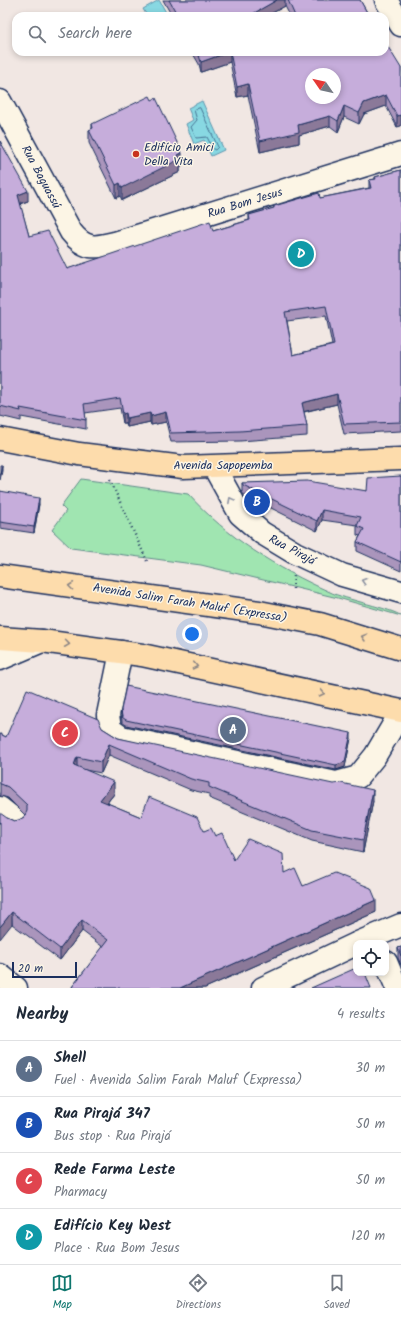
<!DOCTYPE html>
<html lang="en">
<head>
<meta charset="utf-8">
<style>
  :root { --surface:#fff; --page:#f2f2f3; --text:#1f2937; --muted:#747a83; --line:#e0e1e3; --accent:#0f766e }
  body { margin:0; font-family:Kalam,sans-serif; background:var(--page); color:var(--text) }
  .controls { position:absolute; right:12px; bottom:12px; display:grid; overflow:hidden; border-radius:8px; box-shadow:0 2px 6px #0003 }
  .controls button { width:36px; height:36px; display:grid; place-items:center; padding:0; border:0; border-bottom:1px solid var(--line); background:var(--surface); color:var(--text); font:20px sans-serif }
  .compass { position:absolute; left:305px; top:68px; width:36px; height:36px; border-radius:50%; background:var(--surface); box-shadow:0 2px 6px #0003; rotate:304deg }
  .scale { position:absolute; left:12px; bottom:10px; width:65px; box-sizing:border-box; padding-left:4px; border:2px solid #1b2f5e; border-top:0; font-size:11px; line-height:14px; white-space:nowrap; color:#1b2f5e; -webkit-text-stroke:3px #fcf5e5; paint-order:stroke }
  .you { position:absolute; left:192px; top:634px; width:14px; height:14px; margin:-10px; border:3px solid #fff; border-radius:50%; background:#1a73e8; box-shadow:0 0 0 6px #1a73e833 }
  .badge { display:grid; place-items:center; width:26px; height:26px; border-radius:50%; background:var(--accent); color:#fff; font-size:13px; font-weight:700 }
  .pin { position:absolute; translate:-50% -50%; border:2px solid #fff; box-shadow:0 1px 4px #0006 }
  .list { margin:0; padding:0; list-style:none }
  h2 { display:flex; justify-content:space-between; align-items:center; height:52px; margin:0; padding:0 16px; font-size:17px }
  h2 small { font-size:13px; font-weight:400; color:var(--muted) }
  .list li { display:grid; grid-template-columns:26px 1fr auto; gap:12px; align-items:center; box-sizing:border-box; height:56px; padding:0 16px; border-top:1px solid var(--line) }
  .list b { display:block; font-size:15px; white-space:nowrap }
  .list p { margin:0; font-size:13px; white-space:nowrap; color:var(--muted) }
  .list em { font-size:13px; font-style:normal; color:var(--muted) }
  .icon { flex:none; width:22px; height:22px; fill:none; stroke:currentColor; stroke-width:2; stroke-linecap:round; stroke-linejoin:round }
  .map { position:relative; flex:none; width:401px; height:988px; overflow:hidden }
  .search { position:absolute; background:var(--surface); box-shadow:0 2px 6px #0003; left:12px; right:12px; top:12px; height:44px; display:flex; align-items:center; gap:10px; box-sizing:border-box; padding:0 14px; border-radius:12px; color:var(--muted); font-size:15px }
  .sheet { height:276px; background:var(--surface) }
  nav { display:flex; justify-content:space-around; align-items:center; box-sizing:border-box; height:56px; border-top:1px solid var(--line); background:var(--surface); font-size:11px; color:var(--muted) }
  nav a { display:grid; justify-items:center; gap:2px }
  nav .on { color:var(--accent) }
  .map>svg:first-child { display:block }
  .green { fill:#a0e5b1; stroke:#5e8a88 }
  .water { fill:#88d8e2; stroke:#5c94ad }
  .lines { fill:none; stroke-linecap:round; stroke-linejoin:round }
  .shore { stroke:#477393; stroke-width:1 }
  .minor-casing { stroke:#1b2f5e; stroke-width:25 }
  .major-casing { stroke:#1b2f5e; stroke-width:25 }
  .highway-casing { stroke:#1b2f5e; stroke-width:25 }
  .path { stroke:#1b2f5e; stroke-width:2.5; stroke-dasharray:1 3; stroke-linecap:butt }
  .minor { stroke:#fcf5e5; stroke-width:22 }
  .major { stroke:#fddcac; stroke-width:22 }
  .highway { stroke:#fddcac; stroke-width:22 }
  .wall { fill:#aa95bc; stroke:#1b2f5e; fill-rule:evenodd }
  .shaded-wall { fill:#8b7999; stroke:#1b2f5e }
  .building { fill:#c6addb; stroke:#1b2f5e; fill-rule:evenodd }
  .oneway { stroke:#8c92a2 }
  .oneway2 { stroke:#8c8685 }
  .poi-dot { fill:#c8321e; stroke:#fcf5e5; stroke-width:1.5 }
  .labels { text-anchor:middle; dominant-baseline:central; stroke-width:3; stroke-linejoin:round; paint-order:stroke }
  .poi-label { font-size:12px; fill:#1b2f5e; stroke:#fcf5e5; text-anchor:start }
  .street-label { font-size:12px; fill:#1b2f5e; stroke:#fcf5e5 }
</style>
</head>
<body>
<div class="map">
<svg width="401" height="988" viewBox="0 0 401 988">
  <rect width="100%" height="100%" fill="#f1e7e3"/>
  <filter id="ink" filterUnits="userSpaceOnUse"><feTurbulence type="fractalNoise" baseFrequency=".025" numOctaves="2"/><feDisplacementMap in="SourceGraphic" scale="8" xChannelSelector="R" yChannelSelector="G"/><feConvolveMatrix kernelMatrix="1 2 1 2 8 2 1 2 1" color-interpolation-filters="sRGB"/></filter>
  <g filter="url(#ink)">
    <path class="green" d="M81,479L188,494C228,538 276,568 330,592C343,599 394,609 401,616L338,598L201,565L71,548L52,530L66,511L61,506Z"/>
    <g class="water">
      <polygon points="159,0 168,16 147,16 143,9"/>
      <polygon points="202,101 224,150 211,156 204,140 194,144 186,124 193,120 188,108"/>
    </g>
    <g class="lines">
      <polygon class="shore" points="200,108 218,147 215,150 213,149 207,137 196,138 191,127 197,120 194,110"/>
      <g class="minor-casing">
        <g id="minor">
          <polyline points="386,0 401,25"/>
          <path d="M0,101L71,232C85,250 95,248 115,243L401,154"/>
          <polyline points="214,467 240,514 262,533 295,553 342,575 401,592"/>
          <polyline points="121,652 108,715 110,729 121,737 336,783 358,777 375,756 401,712"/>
          <polyline points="0,659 42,641"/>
          <polyline points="0,808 15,820"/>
          <polyline points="358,943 401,925"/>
          <polyline points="386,962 397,988"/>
          <polyline points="0,975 16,988"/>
          <polyline points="263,988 356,944"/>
        </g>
      </g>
      <g class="major-casing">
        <polyline id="major" points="0,439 79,454 183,467 401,459"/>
      </g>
      <g class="highway-casing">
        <g id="highway">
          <polyline points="0,576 259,612 320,624 401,649"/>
          <polyline points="0,638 42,641 142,655 401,711"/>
        </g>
      </g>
      <g class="path">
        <polyline points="110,480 147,561"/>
        <polyline points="293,589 294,576"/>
      </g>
      <use href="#minor" class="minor"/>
      <use href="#major" class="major"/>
      <use href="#highway" class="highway"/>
    </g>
    <g class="wall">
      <polygon points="163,0 360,0 369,16 290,16 285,6 267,16 172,16"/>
      <polygon points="192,52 385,52 401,68 397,127 386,106 364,114 359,124 344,117 338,132 330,126 299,135 299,143 260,152 248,95 237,97 230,62 201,72 199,64"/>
      <polygon points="92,124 182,166 180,167 180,172 122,200 120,196 116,198 89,143 89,130 92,129"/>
      <path d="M0,141L28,201L20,204L29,236L67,269L213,231L249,220V215L274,208V206L320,198L369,188V180L375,179V177L401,170V431L344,434L337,404L304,412L307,426V436L240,441L171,442L166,422L151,425L150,422L127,427L126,423H123L120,408L85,413L86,420V429L21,417V421L0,416ZM326,316L332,345L293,355L287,321Z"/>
      <polygon points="401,476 401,571 357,551 357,542 360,536 357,535 357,525 322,520 317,531 243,494 242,492 242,483 367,491"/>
      <polygon points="0,491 39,504 34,533 0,528"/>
      <polygon points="121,710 351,738 345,767 336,770 126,725 122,722"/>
      <polygon points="102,728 118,738 373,801 363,852 312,841 209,798 209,794 191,790 109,755 101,773 85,770 114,794 107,803 141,817 204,831 215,836 234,860 284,873 303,886 376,912 205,988 72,988 72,987 103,947 82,931 60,960 12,924 7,818 14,821 19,820 24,817 25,815 8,798 1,796 0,796 0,734 6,737"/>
      <polygon points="401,947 401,965 398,958 398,948"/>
    </g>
    <g class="shaded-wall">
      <polygon points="277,0 285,0 285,6 267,16 248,16"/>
      <polygon points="229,52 230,52 230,62 201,72 201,62"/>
      <polygon points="248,84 248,95 237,97 237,87"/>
      <polygon points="386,95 386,106 364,114 359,124 359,113 364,103"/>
      <polygon points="344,106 344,117 338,132 338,121"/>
      <polygon points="401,115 401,126 397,127 397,116"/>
      <polygon points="330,116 330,126 299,135 299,143 260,152 260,141 298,125"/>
      <polygon points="182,153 182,166 180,167 180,172 122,200 122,188"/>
      <polygon points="120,183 120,196 116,198 116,185"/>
      <polygon points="28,191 28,201 18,204 18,195"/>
      <polygon points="337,394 337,404 302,412 302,403"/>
      <polygon points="166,412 166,422 151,425 151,416"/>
      <polygon points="126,413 126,423 123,423 123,414"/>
      <polygon points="150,413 150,422 127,427 127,418"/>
      <polygon points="2,465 2,471 0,480 0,474"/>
      <polygon points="39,498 39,504 34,533 34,527"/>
      <polygon points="322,510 322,520 317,531 317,521"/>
      <polygon points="351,733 351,738 345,767 336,770 336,765"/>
      <polygon points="109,744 109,755 101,773 101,762"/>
      <polygon points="77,757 77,768 74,765"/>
      <polygon points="114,782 114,794 100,811 100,800"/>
      <polygon points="373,790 373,801 363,852 363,840"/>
      <polygon points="376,900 376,912 205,988 180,988"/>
      <polygon points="12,912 12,924 0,939 0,927"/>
      <polygon points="82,920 82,931 60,960 60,949"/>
    </g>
    <g class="building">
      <polygon points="169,0 277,0 249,16 178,16"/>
      <polygon points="288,0 360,0 369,16 295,16"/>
      <path d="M385,42L401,68V115L397,116L386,95L364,103L359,113L344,106L338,121L330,116L298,125L299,132L260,141L248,84L237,87L230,52H385ZM311,74H335V98H311Z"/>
      <polygon points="198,52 229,52 201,62"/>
      <polygon points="150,96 152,100 156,98 182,153 178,155 180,159 122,188 120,183 116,185 89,130 93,128 92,124"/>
      <path d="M0,141L28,191L18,195L29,236L48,231L67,269L210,221L213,231L250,220L249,215L274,208V206L319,193L320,198L371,188L369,180L376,179L375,177L401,170V422L344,424L337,394L302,403L307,426L240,431L171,433L166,412L151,416L150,413L127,418L126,413L123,414L120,398L84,404L86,420L20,408L21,411L0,406ZM326,306L334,345L293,355L285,312Z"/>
      <polygon points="0,465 2,465 0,474"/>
      <polygon points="401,476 401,562 357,542 364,529 357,526 361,517 322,510 317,521 243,485 242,483 307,481 367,491 368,478"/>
      <polygon points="0,491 39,498 34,527 0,522"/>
      <polygon points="126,686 351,733 345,762 336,765 126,720 122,717 121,710"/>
      <polygon points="27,689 98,719 102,728 118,738 333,784 341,783 373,790 363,840 312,830 209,787 209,783 191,779 109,744 101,762 77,757 74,765 114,782 100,800 141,817 149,797 197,817 204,831 211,828 215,836 222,833 234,860 248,839 283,854 284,873 295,868 303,886 334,873 371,888 376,900 180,988 73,988 72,987 108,940 82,920 60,949 12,912 0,927 0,813 7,818 14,821 19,820 24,817 27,811 27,805 8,787 1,784 0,784 0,734 6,737"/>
      <polygon points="401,947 401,956 398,948"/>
      <polygon points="356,968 356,973 365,973 371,988 311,988"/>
    </g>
    <defs><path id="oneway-chevron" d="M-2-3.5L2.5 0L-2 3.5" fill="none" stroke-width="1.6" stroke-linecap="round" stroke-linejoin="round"/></defs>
    <g class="oneway">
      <use href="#oneway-chevron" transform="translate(231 500) rotate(-118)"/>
      <use href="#oneway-chevron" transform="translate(364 581) rotate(-164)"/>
    </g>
    <g class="oneway2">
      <use href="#oneway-chevron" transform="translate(71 586) rotate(-173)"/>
      <use href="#oneway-chevron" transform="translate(364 637) rotate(-164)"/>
      <use href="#oneway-chevron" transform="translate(67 644) rotate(8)"/>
      <use href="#oneway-chevron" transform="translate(195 666) rotate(12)"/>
      <use href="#oneway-chevron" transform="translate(322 693) rotate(12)"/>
    </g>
  </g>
  <circle class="poi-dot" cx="136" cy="154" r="4"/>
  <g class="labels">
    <g class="poi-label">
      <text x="144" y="147">Edifício Amici<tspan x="144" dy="14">Della Vita</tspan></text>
    </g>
    <g class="street-label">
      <text transform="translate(41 177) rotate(62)">Rua Baguassú</text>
      <text transform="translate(245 203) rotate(-17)">Rua Bom Jesus</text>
      <text x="223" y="465">Avenida Sapopemba</text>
      <text transform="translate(292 550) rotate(28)">Rua Pirajá</text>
      <text transform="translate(190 603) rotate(9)">Avenida Salim Farah Maluf (Expressa)</text>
    </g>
  </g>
</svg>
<div class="controls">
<button><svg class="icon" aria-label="locate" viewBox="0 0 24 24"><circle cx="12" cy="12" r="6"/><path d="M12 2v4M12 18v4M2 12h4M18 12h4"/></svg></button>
</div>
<svg class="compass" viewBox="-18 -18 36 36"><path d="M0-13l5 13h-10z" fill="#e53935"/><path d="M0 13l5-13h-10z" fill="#747a83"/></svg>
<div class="scale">20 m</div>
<div class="you"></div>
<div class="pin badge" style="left:233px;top:730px;background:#5c6f8a">A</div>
<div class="pin badge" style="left:257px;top:502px;background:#1a4fb4">B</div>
<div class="pin badge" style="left:65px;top:733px;background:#e0444e">C</div>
<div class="pin badge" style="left:301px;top:254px;background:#0f9aa8">D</div>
<div class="search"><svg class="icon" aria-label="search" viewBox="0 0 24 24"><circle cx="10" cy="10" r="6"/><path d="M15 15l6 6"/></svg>Search here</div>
</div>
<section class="sheet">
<h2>Nearby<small>4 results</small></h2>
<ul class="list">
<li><span class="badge" style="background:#5c6f8a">A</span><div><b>Shell</b><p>Fuel · Avenida Salim Farah Maluf (Expressa)</p></div><em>30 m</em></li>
<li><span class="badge" style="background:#1a4fb4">B</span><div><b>Rua Pirajá 347</b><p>Bus stop · Rua Pirajá</p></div><em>50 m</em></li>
<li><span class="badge" style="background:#e0444e">C</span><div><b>Rede Farma Leste</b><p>Pharmacy</p></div><em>50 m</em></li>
<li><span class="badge" style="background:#0f9aa8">D</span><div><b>Edifício Key West</b><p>Place · Rua Bom Jesus</p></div><em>120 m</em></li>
</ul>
</section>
<nav>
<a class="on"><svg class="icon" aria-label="map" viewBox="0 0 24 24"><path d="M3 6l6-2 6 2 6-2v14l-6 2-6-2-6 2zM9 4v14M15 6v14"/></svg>Map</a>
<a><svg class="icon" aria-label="directions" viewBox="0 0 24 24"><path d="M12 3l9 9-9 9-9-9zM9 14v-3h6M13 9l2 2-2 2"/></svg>Directions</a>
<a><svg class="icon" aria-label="saved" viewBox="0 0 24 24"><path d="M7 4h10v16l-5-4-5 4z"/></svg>Saved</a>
</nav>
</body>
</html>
